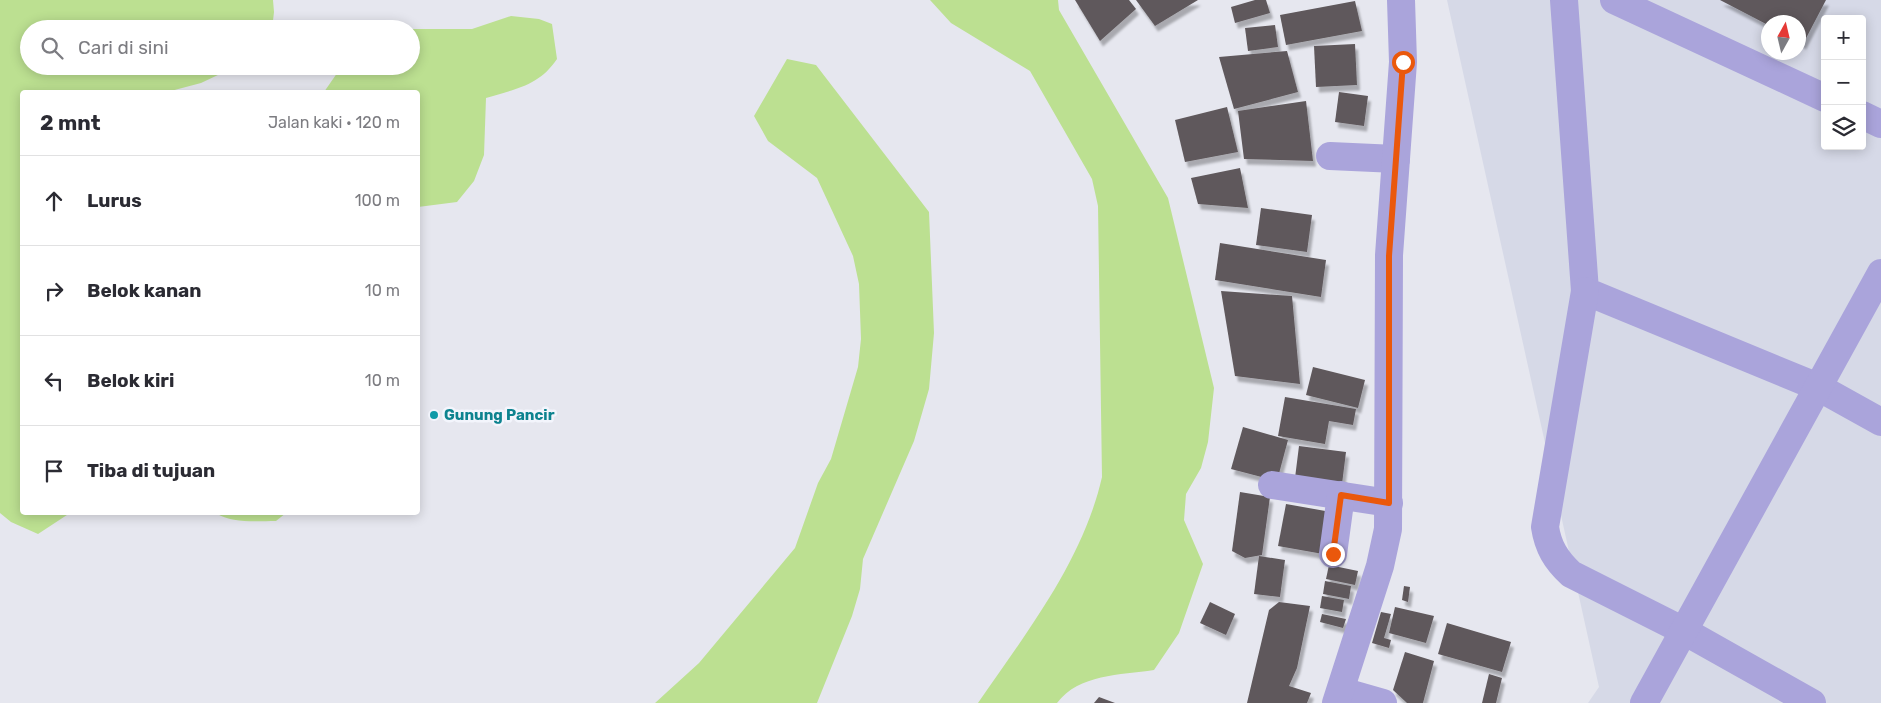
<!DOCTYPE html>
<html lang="id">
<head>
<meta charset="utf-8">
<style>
  :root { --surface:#fff; --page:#f7f7f7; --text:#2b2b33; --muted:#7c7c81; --line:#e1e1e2 }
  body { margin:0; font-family:Rubik,sans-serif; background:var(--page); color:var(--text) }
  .controls { position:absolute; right:15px; top:15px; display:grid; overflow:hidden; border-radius:5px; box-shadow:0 2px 12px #0003 }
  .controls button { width:45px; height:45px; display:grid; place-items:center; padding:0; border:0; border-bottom:1px solid var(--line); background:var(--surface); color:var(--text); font:25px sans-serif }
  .compass { position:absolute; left:1761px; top:15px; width:45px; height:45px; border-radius:50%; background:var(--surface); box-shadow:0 2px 12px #0003; rotate:8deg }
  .stop { position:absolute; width:15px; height:15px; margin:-11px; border:4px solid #ea580c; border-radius:50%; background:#fff }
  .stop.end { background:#ea580c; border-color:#fff; box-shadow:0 1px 5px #0008 }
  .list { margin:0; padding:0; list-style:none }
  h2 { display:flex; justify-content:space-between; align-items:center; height:65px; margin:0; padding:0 20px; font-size:21px }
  h2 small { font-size:16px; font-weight:400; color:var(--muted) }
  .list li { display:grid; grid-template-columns:32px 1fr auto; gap:15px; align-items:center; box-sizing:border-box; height:90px; padding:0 20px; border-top:1px solid var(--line) }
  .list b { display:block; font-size:19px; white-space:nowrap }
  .list em { font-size:16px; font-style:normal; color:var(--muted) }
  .icon { flex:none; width:28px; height:28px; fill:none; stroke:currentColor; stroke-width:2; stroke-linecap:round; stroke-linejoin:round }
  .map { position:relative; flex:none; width:1881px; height:703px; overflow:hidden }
  .search { position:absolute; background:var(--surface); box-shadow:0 2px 12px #0003; left:20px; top:20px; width:400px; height:55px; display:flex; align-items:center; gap:12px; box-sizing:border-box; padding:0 18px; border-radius:28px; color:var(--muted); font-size:19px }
  .panel { position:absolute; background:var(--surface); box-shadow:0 2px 12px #0003; left:20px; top:90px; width:400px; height:425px; border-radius:5px }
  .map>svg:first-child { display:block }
  .built { fill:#d6d9e7; fill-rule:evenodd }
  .green { fill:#bce091 }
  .building { fill:#5f585b; filter:url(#shadow) }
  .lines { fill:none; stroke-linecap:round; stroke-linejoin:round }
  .minor { stroke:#aaa4db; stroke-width:28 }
  .tertiary { stroke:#aaa4db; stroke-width:28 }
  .route { stroke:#ea580c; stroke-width:6 }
  .culture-dot { fill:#0f9aa8; stroke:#f3f5fc; stroke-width:2 }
  .labels { text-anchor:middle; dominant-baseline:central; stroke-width:5; stroke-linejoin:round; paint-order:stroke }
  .culture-label { font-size:15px; font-weight:bold; fill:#0d838f; stroke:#f3f5fc; text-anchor:start }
</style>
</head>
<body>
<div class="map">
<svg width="1881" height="703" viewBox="0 0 1881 703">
  <defs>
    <filter id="shadow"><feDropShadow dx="3" dy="5.5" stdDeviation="1" flood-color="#0004"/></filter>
  </defs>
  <rect width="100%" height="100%" fill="#e6e7ef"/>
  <path class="built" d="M1447,0H1881V703H1588L1599,687ZM1825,19H1862V146H1825ZM1768,22H1798V52H1768Z"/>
  <g class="green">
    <polygon points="0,0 273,0 274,12 272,29 29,29 29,66 237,66 201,83 167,92 22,92 22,512 70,513 38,534 11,522 0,513"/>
    <path d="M930,0H1058L1059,10L1168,198L1214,388L1208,442L1201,468L1186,494L1184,520L1203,564L1179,633L1154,670C1120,675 1079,674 1057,703H978C1026,633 1083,561 1102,477L1098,206L1092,179L1030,71L951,23Z"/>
    <path d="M511,16L539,19L552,24L557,59C539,86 515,89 486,98L484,155L474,181L457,202L418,207V92H324L342,66H411V29H472Z"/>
    <polygon points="787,59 816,65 929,212 934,333 929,389 914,441 863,559 860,589 852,616 817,703 655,703 699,663 795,548 818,483 831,459 858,367 861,339 859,284 853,256 817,178 768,141 754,116"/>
    <path d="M216,513H286L276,521C258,521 232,524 216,513Z"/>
  </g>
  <g class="building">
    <polygon points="1075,0 1129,0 1136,9 1100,41"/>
    <polygon points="1136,0 1198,0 1155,26"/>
    <polygon points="1255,0 1266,0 1270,13 1235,23 1231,7"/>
    <polygon points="1720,0 1826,0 1803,44 1798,41 1798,22 1768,22 1768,25"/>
    <polygon points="1355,1 1362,31 1286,45 1280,15"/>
    <polygon points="1275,25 1278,47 1248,51 1245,28"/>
    <polygon points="1355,44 1357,85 1316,87 1314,46"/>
    <polygon points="1287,51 1298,92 1234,109 1219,57"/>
    <polygon points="1339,92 1368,96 1364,126 1335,122"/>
    <polygon points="1306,101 1313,161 1244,159 1238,111"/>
    <polygon points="1227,107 1238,152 1185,162 1175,120"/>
    <polygon points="1240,168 1248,208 1198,204 1191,178"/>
    <polygon points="1261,208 1312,215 1307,252 1256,245"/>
    <polygon points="1220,243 1326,260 1321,297 1215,280"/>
    <polygon points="1221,291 1292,296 1300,384 1235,376"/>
    <polygon points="1313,367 1365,380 1358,408 1306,395"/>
    <polygon points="1285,397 1356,409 1353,425 1329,421 1325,444 1278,436"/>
    <polygon points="1243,427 1288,440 1277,481 1231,469"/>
    <polygon points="1299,446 1346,452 1342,484 1295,478"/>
    <polygon points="1240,492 1270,497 1262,555 1245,558 1232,551"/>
    <polygon points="1286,504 1331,512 1323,554 1278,546"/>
    <polygon points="1259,556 1285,560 1280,597 1254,594"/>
    <polygon points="1329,565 1358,571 1355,585 1326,579"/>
    <polygon points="1325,581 1351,586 1349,599 1323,594"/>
    <polygon points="1404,586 1410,587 1408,602 1402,600"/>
    <polygon points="1322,596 1344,600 1342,612 1320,608"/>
    <polygon points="1210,602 1235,614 1226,635 1200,623"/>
    <polygon points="1279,602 1310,606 1297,668 1289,686 1311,693 1307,703 1247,703 1269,610"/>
    <polygon points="1395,607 1434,616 1426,643 1389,633"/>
    <polygon points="1381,612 1391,614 1384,638 1391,640 1389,648 1372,643"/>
    <polygon points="1322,614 1346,619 1343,628 1320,622"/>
    <polygon points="1447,623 1511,642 1502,672 1438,654"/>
    <polygon points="1405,652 1434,661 1423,703 1407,703 1393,690"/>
    <polygon points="1489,674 1502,678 1496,703 1482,703"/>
    <polygon points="1099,697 1115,703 1094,703"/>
  </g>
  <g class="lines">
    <g class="minor">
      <polyline points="1564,0 1585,291 1818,387 1881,422"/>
      <polyline points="1614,0 1825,98"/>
      <polyline points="1862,115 1881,124"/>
      <polyline points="1330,156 1396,159"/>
      <path d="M1585,291L1545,527C1548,547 1556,560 1571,574L1684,631L1812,703"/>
      <polyline points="1272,485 1389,503"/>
      <polyline points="1333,554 1341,495"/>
      <polyline points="1341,691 1383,703"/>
      <polyline points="1644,703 1881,273"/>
    </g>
    <polyline class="tertiary" points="1336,703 1380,566 1388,529 1389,255 1403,62 1401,0"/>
  </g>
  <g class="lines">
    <polyline class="route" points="1333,554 1341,495 1389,503 1389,256 1403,62"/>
  </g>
  <circle class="culture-dot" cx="434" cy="415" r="5"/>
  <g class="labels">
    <g class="culture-label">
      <text x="444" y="415">Gunung Pancir</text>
    </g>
  </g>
</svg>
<div class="controls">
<button>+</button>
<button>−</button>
<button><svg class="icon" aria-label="layers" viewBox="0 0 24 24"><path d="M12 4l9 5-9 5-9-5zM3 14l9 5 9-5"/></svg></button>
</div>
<svg class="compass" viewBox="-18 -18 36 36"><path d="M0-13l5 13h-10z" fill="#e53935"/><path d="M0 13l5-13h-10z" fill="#7c7c81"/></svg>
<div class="stop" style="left:1403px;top:62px"></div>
<div class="stop end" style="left:1333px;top:554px"></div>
<div class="search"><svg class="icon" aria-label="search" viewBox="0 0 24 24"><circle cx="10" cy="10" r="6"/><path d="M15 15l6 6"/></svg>Cari di sini</div>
<section class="panel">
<h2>2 mnt<small>Jalan kaki · 120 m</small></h2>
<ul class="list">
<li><svg class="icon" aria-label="ahead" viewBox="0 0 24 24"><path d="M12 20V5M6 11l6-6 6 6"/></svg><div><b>Lurus</b></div><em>100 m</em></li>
<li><svg class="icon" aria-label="right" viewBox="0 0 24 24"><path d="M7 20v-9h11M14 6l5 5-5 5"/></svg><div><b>Belok kanan</b></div><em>10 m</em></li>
<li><svg class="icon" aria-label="left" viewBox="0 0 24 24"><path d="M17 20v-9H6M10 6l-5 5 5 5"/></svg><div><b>Belok kiri</b></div><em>10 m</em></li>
<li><svg class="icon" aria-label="arrive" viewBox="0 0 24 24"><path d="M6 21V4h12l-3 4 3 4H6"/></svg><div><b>Tiba di tujuan</b></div></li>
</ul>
</section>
</div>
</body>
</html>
